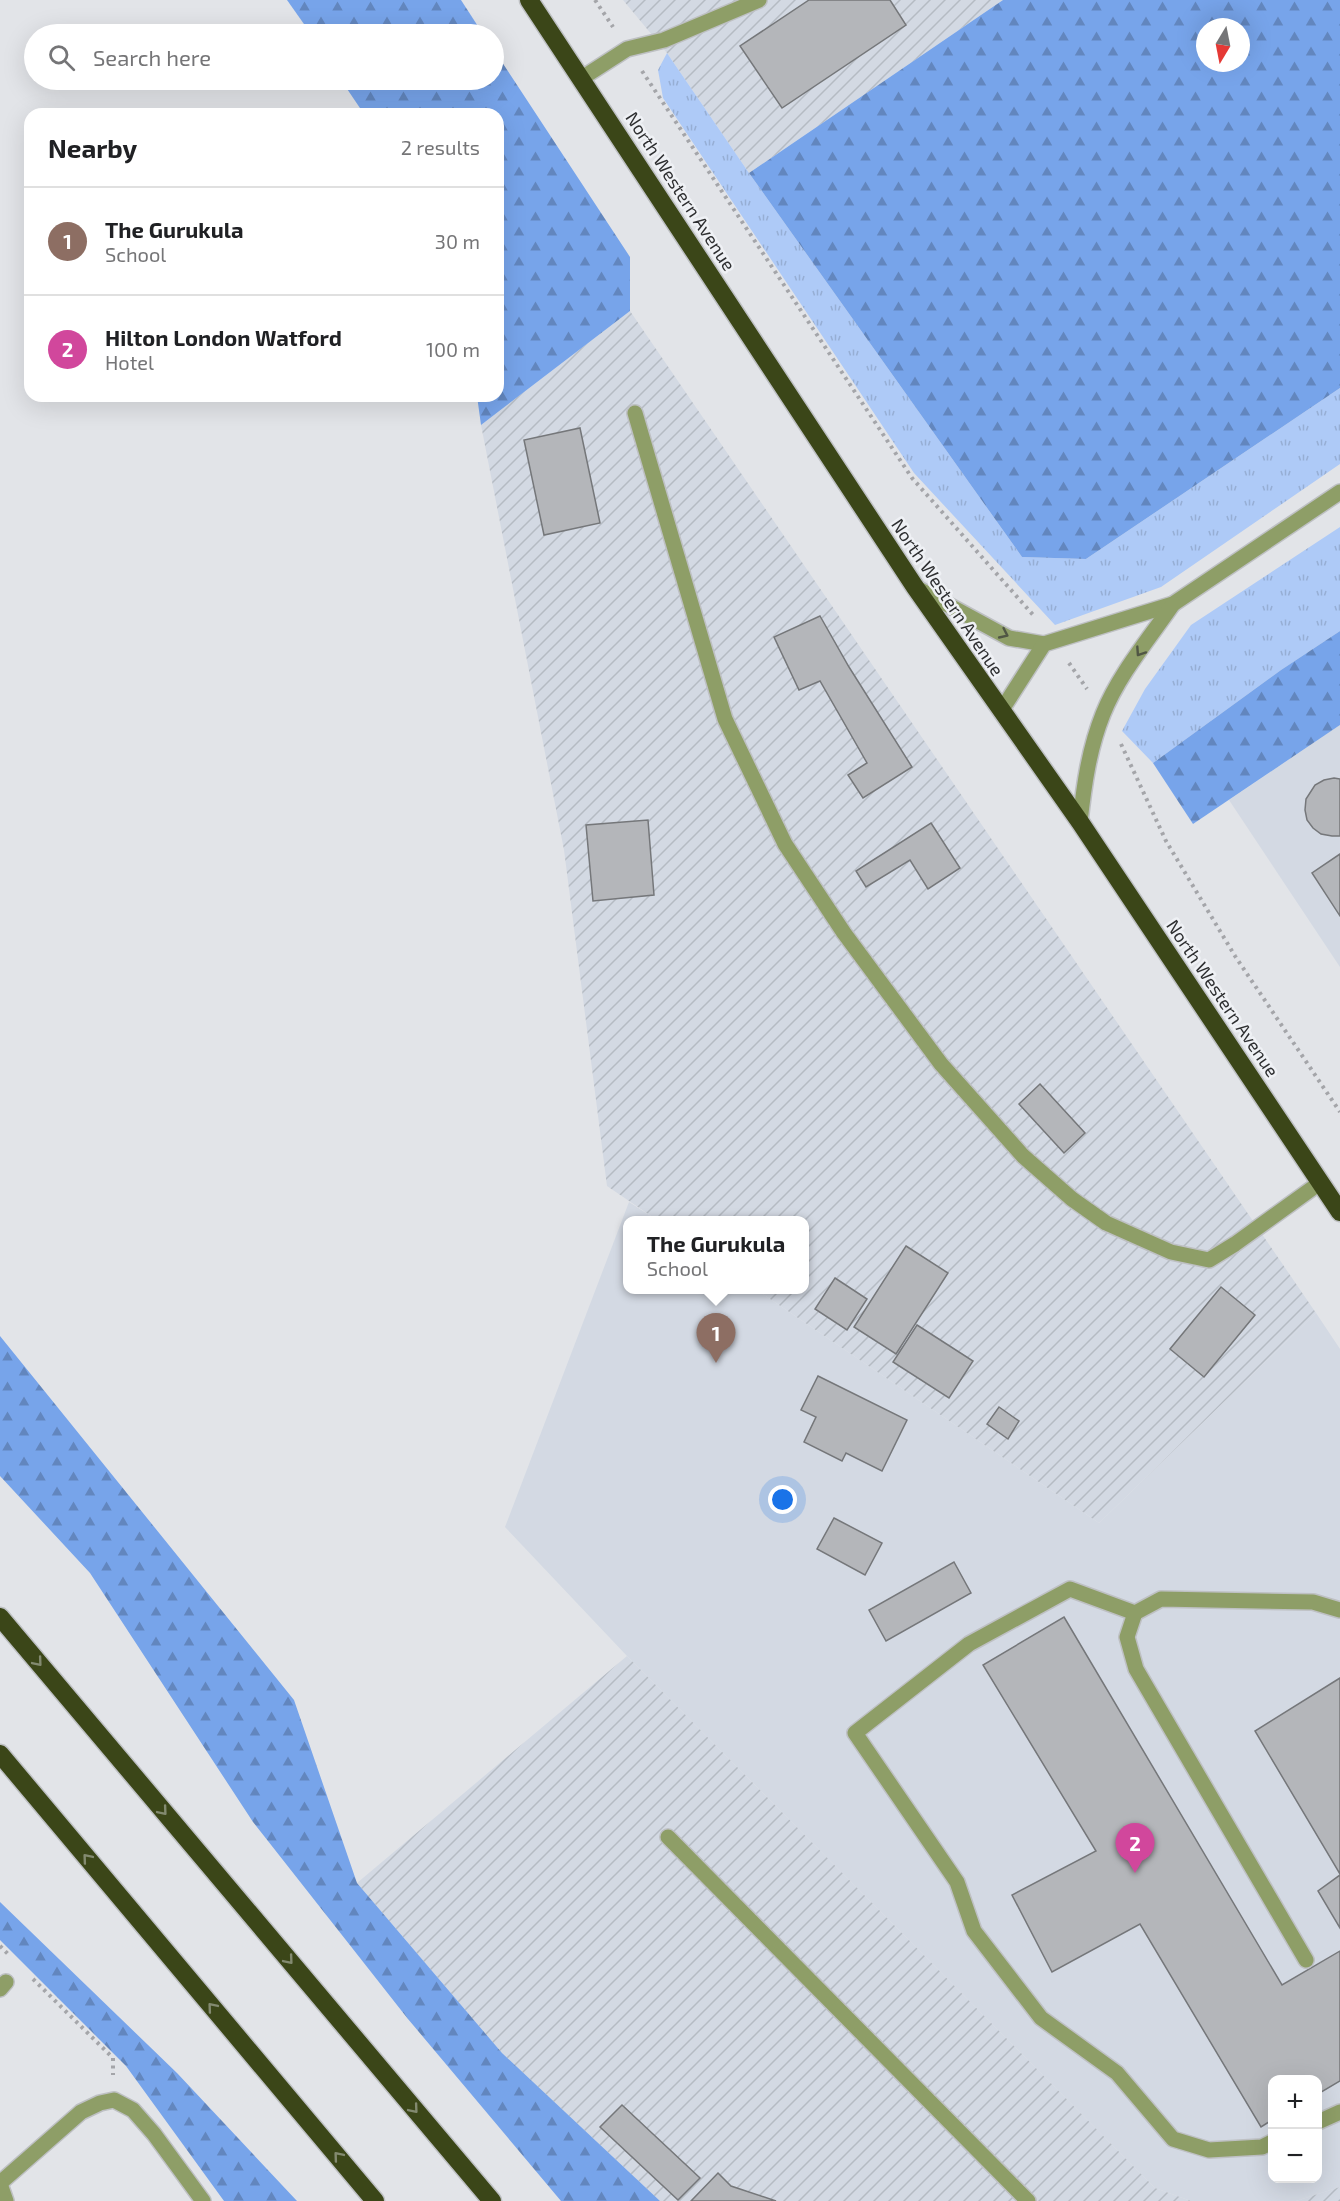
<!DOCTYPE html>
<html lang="en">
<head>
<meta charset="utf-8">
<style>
  :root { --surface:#fff; --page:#f2f2f2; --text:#202124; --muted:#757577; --line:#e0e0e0; --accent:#54660f }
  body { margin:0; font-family:"Exo 2",sans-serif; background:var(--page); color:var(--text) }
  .controls { position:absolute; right:18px; bottom:18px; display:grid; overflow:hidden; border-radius:12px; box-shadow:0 6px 24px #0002 }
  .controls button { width:54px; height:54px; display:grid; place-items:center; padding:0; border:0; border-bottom:2px solid var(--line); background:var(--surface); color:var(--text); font:30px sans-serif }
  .compass { position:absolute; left:1196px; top:18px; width:54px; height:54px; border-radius:50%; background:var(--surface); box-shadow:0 6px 24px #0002; rotate:190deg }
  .you { position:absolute; left:783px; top:1500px; width:21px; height:21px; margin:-15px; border:4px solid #fff; border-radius:50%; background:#1a73e8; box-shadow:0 0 0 9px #1a73e833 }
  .badge { display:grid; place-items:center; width:39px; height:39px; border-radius:50%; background:var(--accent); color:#fff; font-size:20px; font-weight:700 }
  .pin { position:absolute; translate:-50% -50px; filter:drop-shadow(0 2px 3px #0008) }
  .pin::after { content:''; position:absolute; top:32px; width:21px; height:18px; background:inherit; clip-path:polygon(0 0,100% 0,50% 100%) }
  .popup { position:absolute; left:623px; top:1216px; width:186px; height:78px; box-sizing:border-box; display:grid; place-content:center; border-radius:12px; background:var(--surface); filter:drop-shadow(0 2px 4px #0005); font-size:20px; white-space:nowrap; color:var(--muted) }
  .popup b { font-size:22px; color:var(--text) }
  .popup::after { content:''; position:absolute; left:50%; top:100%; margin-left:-12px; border:12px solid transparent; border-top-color:var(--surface) }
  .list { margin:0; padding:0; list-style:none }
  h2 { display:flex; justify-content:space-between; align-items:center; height:78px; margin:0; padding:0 24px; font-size:26px }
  h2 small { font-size:20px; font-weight:400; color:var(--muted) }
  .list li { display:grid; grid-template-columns:39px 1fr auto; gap:18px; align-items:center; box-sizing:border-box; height:108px; padding:0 24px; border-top:2px solid var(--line) }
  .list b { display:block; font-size:22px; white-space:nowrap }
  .list p { margin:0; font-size:20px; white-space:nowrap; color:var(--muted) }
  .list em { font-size:20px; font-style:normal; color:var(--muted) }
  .icon { flex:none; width:33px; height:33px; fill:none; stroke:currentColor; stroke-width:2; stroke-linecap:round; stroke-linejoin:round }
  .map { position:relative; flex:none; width:1340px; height:2201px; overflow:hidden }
  .search { position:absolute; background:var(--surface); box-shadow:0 6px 24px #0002; left:24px; top:24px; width:480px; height:66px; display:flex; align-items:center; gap:15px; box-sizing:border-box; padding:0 21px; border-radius:33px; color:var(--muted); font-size:22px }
  .panel { position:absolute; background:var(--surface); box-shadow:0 6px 24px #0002; left:24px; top:108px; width:480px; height:294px; border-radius:18px }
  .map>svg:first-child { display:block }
  .built { fill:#d3d9e3; fill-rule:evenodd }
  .industrial { fill:url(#industrial-furrows) }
  .grass { fill:url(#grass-tufts) }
  .forest { fill:url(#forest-firs); fill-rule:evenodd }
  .building { fill:#b4b6ba; stroke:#75777a; stroke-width:1.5 }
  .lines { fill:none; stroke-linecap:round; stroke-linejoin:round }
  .lane-casing { stroke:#bec0c3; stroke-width:18 }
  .street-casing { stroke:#bec0c3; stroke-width:18 }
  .highway-casing { stroke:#bec0c3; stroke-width:21 }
  .path { stroke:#a4a5a9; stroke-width:4; stroke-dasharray:3 4.5; stroke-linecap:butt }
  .lane { stroke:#8e9e67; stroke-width:15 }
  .street { stroke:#8e9e67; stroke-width:15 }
  .highway { stroke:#3b4618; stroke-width:18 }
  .oneway { stroke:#505644 }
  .oneway2 { stroke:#838a70 }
  .labels { text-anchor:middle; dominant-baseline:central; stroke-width:5; stroke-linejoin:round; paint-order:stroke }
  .street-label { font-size:18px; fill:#2e2f31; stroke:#eff1f5 }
</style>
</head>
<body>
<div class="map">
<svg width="1340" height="2201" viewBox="0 0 1340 2201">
  <defs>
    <pattern id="industrial-furrows" width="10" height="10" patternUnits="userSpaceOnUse" patternTransform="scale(1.5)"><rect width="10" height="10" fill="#d3d9e3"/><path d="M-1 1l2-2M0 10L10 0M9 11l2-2" fill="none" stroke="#b5bbc3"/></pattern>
    <pattern id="grass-tufts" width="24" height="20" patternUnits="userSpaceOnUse" patternTransform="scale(1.5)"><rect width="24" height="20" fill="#aecaf7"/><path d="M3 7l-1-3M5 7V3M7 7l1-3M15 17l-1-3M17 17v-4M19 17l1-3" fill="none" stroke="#96aed4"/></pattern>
    <pattern id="forest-firs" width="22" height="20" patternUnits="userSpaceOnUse" patternTransform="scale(1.5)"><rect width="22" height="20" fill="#77a4ea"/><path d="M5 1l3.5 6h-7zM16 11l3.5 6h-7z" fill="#6286be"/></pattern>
  </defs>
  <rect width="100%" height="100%" fill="#e2e4e8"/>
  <g class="built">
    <polygon points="1340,725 1340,967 1229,800"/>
    <path d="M629,1202L657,1220H628V1290H757L1099,1523L1316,1313L1340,1349V2187L1296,2201H1191L1155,2188L627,1656L505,1527ZM1272,2080H1318V2178H1272Z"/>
  </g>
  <g class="industrial">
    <polygon points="623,0 1003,0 749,173 667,53"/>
    <polygon points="630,311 1316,1313 1099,1523 757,1290 804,1290 804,1220 657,1220 607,1186 564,850 481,425"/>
    <polygon points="627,1656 1155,2188 1191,2201 660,2201 502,2053 357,1883"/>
    <polygon points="1340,2187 1340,2201 1296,2201"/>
  </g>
  <g class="grass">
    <polygon points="667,53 749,173 1022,557 1086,559 1340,388 1340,464 1161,587 1055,625 914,473 663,98 658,70"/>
    <polygon points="1340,527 1340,631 1281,670 1153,763 1122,731 1145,689 1191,625"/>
  </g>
  <g class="forest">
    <polygon points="287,0 461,0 483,34 311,34"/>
    <path d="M1003,0H1340V388L1086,559L1022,557L749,173ZM1205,27H1241V63H1205Z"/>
    <polygon points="494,50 630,257 630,311 481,425 477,396 498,396 498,114 364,114 341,80 494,80"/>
    <polygon points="1340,631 1340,725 1193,824 1153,763 1281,670"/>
    <polygon points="0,1336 294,1700 357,1883 502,2053 660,2201 561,2201 408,2019 253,1822 90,1573 0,1476"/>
    <polygon points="0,1902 177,2073 297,2201 224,2201 126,2066 0,1940"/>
  </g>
  <g class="building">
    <polygon points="809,0 890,0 906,25 782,108 740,46"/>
    <polygon points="580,428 600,523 544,535 524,440"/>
    <polygon points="820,616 849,667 912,767 863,798 848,775 867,763 820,681 799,690 774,637"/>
    <polygon points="1334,778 1340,779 1340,836 1332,836 1321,834 1313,828 1307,820 1305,810 1306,799 1315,785 1324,780"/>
    <polygon points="648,820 654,895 593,901 586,825"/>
    <polygon points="931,823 960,868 928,889 910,860 866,887 856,871"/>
    <polygon points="1340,854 1340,916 1312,873"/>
    <polygon points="1040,1084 1085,1133 1064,1153 1019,1104"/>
    <polygon points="906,1246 948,1273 896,1354 854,1327"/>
    <polygon points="835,1278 867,1299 847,1330 815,1309"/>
    <polygon points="1221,1287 1255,1315 1204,1377 1170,1349"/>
    <polygon points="917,1325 973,1361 949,1398 893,1362"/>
    <polygon points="818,1376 907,1420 882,1471 846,1453 842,1461 804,1442 816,1417 801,1410"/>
    <polygon points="999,1407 1019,1421 1008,1439 987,1424"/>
    <polygon points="834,1518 882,1543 865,1575 817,1549"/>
    <polygon points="954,1562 971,1593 886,1641 869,1610"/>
    <polygon points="1064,1617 1282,1985 1340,1951 1340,2081 1318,2094 1318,2080 1272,2080 1272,2120 1261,2127 1140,1924 1052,1972 1012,1895 1096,1851 983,1665"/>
    <polygon points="1340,1678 1340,1874 1255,1731"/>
    <polygon points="1340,1875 1340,1928 1318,1891"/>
    <polygon points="622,2105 700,2178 678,2200 600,2127"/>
    <polygon points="718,2173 731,2186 776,2201 691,2201"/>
  </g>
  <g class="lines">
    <g class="lane-casing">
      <g id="lane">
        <polyline points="582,78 627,49 664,40 759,0"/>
        <polyline points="635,413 725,719 785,844 844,933 941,1064 1023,1156 1072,1199 1106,1223 1171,1252 1209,1260 1235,1244 1321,1182"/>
        <polyline points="915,587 1009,638 1044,644"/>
        <polyline points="1001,711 1044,644 1173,604 1340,492"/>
        <path d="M1080,822C1084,785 1089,749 1103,714C1119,674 1149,639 1173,604"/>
        <polyline points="1135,1613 1070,1589 969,1644 855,1733 957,1882 974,1931 1041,2018 1117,2073 1173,2139 1209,2150 1262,2147 1272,2142"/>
        <polyline points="668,1837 1028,2201"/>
        <polyline points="1306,1960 1136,1669 1127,1637 1135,1613 1161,1599 1313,1602 1340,1610"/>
        <polyline points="0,1989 6,1982"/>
        <polyline points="1318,2122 1340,2112"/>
      </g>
    </g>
    <g class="street-casing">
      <g id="street">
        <polyline points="0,2183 81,2112 100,2103 114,2100 133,2110 154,2134 203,2201"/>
        <polyline points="0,2184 6,2201"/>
      </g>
    </g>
    <g class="highway-casing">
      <g id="highway">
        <polyline points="529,0 915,587 1080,822 1340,1212"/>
        <polyline points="0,1617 492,2201"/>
        <polyline points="0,1754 375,2201"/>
      </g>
    </g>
    <g class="path">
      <polyline points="595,0 613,27"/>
      <polyline points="642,71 912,478 1034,616"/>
      <polyline points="1069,663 1087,689"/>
      <polyline points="1121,744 1166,841 1235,956 1340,1112"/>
      <polyline points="0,1946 10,1956"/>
      <polyline points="33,1979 113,2058 113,2075"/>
    </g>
    <use href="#lane" class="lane"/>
    <use href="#street" class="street"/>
    <use href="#highway" class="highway"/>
  </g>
  <defs><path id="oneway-chevron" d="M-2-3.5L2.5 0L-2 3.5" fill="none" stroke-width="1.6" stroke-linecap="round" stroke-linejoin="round" transform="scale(1.5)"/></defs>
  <g class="oneway">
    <use href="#oneway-chevron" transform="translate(1004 634) rotate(25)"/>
    <use href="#oneway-chevron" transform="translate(1140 652) rotate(124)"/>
  </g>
  <g class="oneway2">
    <use href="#oneway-chevron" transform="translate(38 1662) rotate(50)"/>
    <use href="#oneway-chevron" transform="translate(163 1811) rotate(50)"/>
    <use href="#oneway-chevron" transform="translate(87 1858) rotate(-130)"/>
    <use href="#oneway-chevron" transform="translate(289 1960) rotate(50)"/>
    <use href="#oneway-chevron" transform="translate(212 2007) rotate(-130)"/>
    <use href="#oneway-chevron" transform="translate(414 2109) rotate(50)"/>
    <use href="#oneway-chevron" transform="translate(338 2156) rotate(-130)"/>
  </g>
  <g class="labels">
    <g class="street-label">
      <text transform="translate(681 191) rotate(57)">North Western Avenue</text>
      <text transform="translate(948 597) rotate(56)">North Western Avenue</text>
      <text transform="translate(1223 998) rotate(56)">North Western Avenue</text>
    </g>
  </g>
</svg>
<div class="controls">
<button>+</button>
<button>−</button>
</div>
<svg class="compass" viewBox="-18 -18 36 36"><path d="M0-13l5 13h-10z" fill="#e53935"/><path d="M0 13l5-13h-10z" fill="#757577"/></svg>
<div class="you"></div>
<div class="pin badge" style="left:716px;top:1363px;background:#8d6e63">1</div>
<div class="popup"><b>The Gurukula</b>School</div>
<div class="pin badge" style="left:1135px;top:1873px;background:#d1479c">2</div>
<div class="search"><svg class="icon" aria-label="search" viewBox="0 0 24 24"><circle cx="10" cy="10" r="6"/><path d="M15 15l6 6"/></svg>Search here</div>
<section class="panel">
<h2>Nearby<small>2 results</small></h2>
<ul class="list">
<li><span class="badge" style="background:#8d6e63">1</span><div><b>The Gurukula</b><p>School</p></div><em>30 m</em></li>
<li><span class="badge" style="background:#d1479c">2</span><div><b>Hilton London Watford</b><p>Hotel</p></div><em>100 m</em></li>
</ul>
</section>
</div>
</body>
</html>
